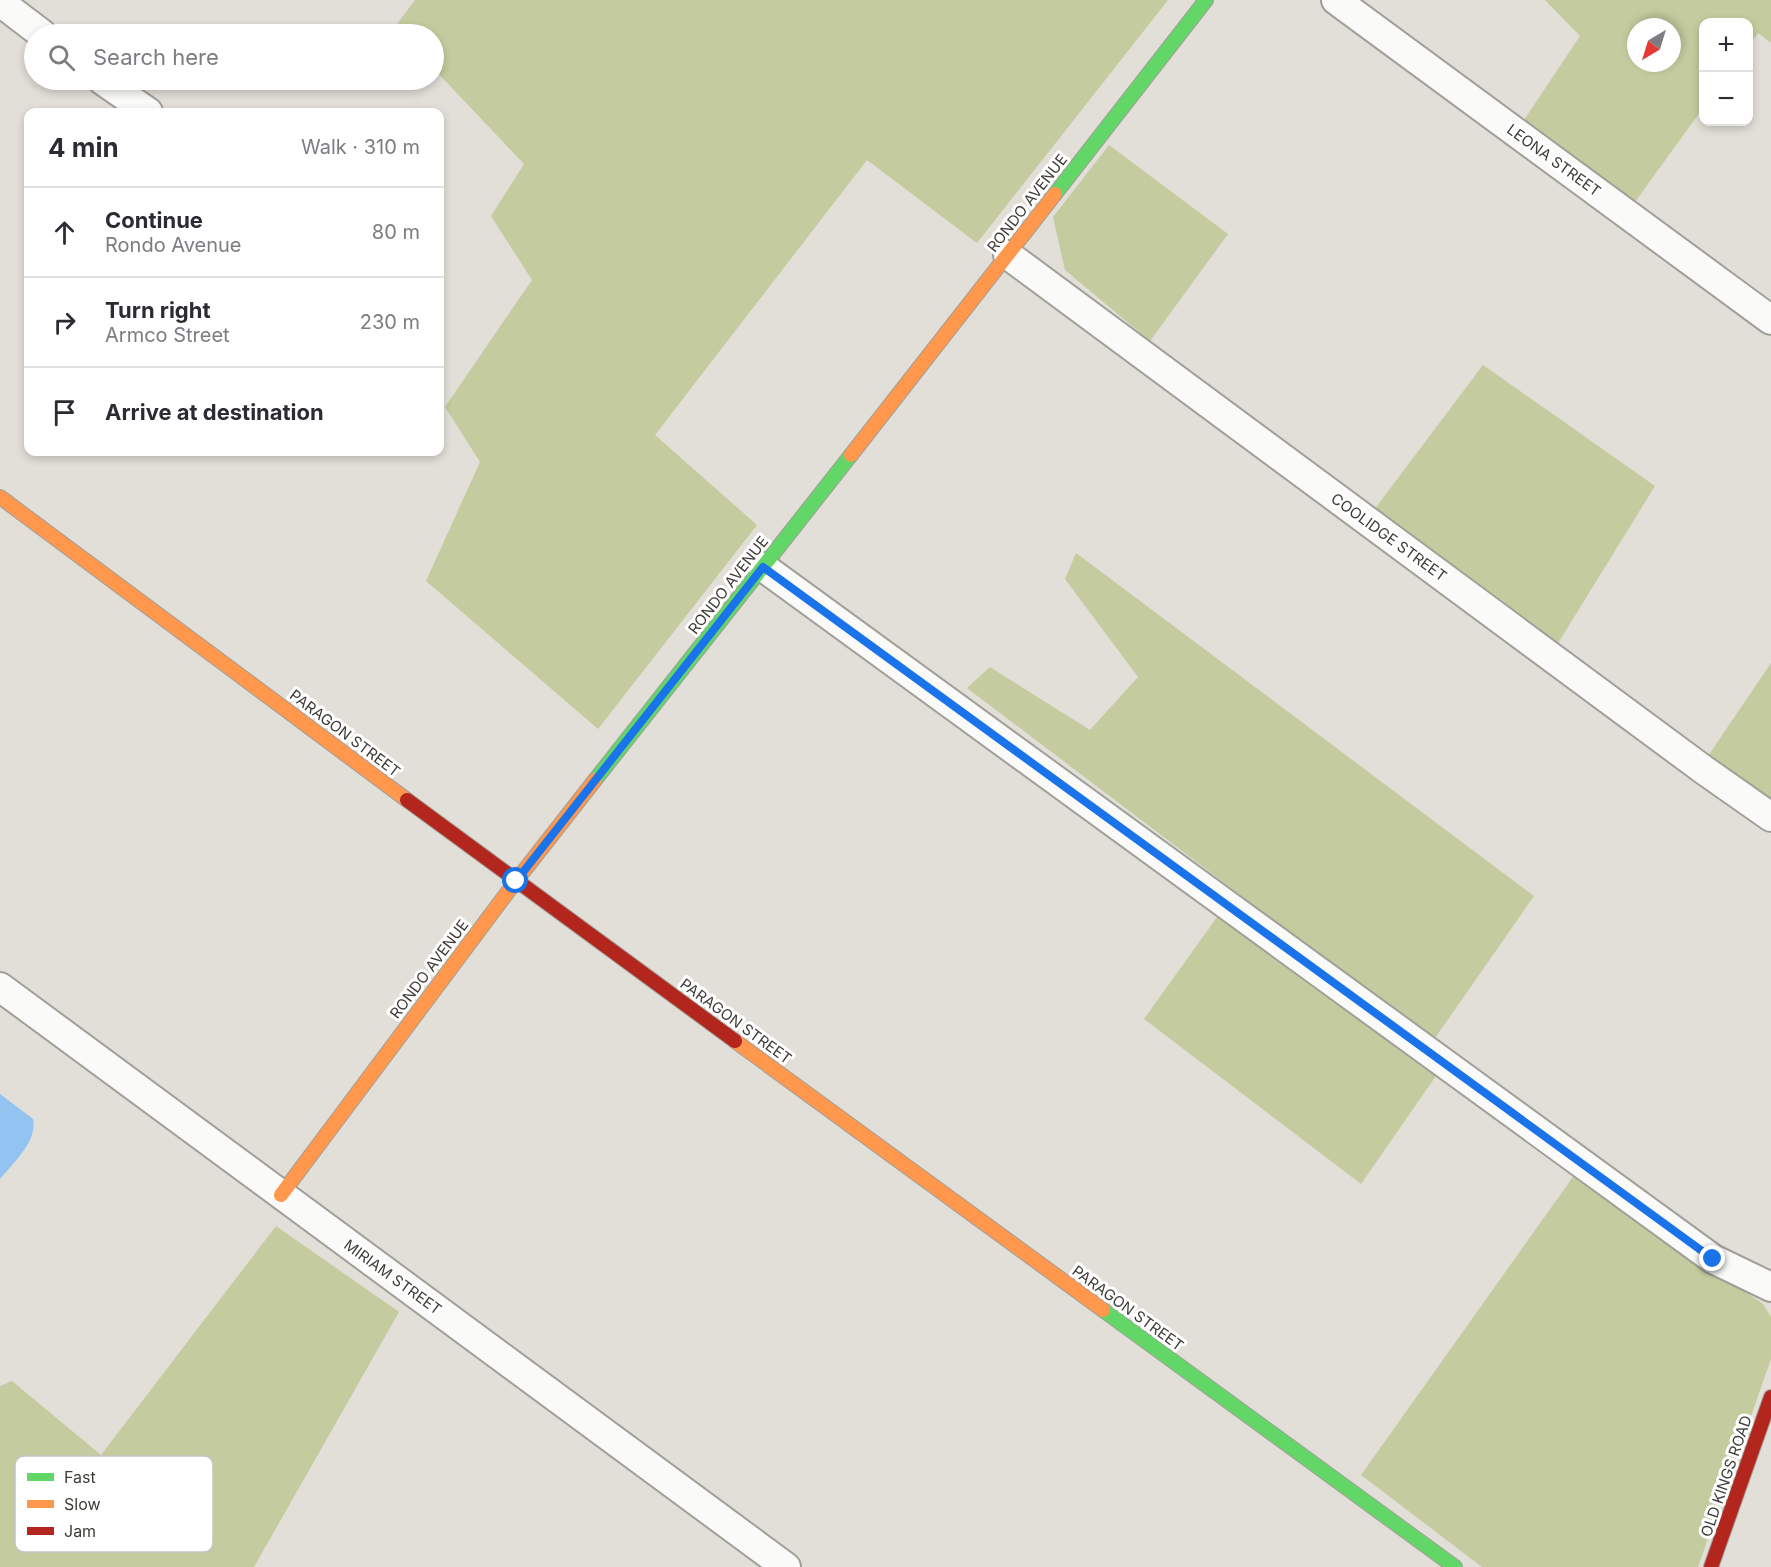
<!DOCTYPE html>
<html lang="en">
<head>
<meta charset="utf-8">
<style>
  :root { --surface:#fff; --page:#f2f2f3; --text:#2b2b33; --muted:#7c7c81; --line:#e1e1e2 }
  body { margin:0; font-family:Inter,sans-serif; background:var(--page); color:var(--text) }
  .controls { position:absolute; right:18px; top:18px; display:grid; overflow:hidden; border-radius:12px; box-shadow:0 3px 9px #0003 }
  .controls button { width:54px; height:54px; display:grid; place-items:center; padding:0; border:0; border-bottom:2px solid var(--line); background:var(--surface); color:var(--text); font:30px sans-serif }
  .compass { position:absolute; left:1627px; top:18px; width:54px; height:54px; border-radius:50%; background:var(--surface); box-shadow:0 3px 9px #0003; rotate:218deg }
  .stop { position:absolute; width:18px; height:18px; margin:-14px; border:4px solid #1a73e8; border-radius:50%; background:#fff }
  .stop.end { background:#1a73e8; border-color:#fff; box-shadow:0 2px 6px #0008 }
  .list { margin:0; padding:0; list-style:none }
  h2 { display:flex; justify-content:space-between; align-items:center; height:78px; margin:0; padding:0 24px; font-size:26px }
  h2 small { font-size:20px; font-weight:400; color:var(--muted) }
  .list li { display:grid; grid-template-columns:39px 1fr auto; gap:18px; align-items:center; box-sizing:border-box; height:90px; padding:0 24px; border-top:2px solid var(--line) }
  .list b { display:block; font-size:22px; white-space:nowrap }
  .list p { margin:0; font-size:20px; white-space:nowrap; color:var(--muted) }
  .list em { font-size:20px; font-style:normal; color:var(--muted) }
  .icon { flex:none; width:33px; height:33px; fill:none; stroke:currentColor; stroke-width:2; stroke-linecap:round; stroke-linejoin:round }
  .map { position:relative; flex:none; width:1771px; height:1567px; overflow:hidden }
  .search { position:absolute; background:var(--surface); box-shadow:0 3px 9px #0003; left:24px; top:24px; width:420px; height:66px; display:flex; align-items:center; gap:15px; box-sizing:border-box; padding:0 21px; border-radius:33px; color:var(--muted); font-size:22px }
  .panel { position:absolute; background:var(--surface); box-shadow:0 3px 9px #0003; left:24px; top:108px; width:420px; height:348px; border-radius:12px }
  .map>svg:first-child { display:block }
  .green { fill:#c4cb9e; fill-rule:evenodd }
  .water { fill:#93c3f0 }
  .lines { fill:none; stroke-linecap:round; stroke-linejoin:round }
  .street-casing { stroke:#a19f99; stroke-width:32 }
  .fast-casing { stroke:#a19f99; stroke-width:16 }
  .slow-casing { stroke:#a19f99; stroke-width:16 }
  .jam-casing { stroke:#a19f99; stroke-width:16 }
  .street { stroke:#fafaf9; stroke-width:28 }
  .fast { stroke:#63d668; stroke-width:14 }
  .slow { stroke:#ff974d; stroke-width:14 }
  .jam { stroke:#b3261e; stroke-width:14 }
  .route { stroke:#1a73e8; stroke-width:8 }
  .labels { text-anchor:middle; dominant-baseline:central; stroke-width:6; stroke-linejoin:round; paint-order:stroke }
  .street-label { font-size:15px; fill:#3e3c37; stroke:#fff }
  .key { fill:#fff; stroke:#c5c4c3; stroke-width:1.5 }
  .key-label { font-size:16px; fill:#3e3c37 }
</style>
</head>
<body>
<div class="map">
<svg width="1771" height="1567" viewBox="0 0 1771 1567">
  <rect width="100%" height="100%" fill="#e1dfd7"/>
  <g class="green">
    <polygon points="415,0 1168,0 977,243 867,160 655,435 757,525 598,729 426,581 480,462 445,407 532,280 491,216 524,164 434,69 434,34 400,34 394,28"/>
    <path d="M1545,0H1771V43L1758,33L1749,46L1748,22H1704L1703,108L1632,206L1522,123L1580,36ZM1636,27H1672V63H1636Z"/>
    <polygon points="1109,145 1228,234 1150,341 1065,270 1053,217"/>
    <polygon points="1483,365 1655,486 1555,648 1371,514"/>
    <polygon points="1076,553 1534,896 1433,1041 967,688 990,667 1090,730 1138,677 1065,579"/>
    <polygon points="1771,663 1771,801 1708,756"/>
    <polygon points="1220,913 1438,1073 1361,1184 1144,1019"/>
    <polygon points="1575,1174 1763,1304 1771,1317 1771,1359 1698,1567 1482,1567 1361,1475"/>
    <polygon points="276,1226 399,1312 254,1567 0,1567 0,1386 12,1381 101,1455"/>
  </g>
  <path class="water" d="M0,1094L33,1119C38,1141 13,1163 0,1179Z"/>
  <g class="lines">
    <g class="street-casing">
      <g id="street">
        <polyline points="1336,0 1771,320"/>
        <polyline points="0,2 42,34"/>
        <polyline points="102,80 148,112"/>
        <polyline points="1008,255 1704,770 1771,817"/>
        <polyline points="763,567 1713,1259 1771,1287"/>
        <polyline points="0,987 786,1567"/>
      </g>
    </g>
    <g class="fast-casing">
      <g id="fast">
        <polyline points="1055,194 1206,0"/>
        <polyline points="595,780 851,455"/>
        <polyline points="1103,1310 1455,1567"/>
      </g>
    </g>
    <g class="slow-casing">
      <g id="slow">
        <polyline points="851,455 1055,194"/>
        <polyline points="0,497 407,800"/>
        <polyline points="735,1041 1103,1310"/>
        <polyline points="281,1195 516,881 595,780"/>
      </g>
    </g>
    <g class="jam-casing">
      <g id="jam">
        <polyline points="407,800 735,1041"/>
        <polyline points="1711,1567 1771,1397"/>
      </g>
    </g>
    <use href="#street" class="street"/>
    <use href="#fast" class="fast"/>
    <use href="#slow" class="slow"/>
    <use href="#jam" class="jam"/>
  </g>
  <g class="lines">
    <polyline class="route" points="516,881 763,567 1713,1259"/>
  </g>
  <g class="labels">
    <g class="street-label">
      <text transform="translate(1554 160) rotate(36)">LEONA STREET</text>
      <text transform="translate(1027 203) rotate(-52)">RONDO AVENUE</text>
      <text transform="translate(1389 537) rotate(36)">COOLIDGE STREET</text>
      <text transform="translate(728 585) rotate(-52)">RONDO AVENUE</text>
      <text transform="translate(345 733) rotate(37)">PARAGON STREET</text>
      <text transform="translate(429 969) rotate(-53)">RONDO AVENUE</text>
      <text transform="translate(736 1021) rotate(36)">PARAGON STREET</text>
      <text transform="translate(393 1277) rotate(36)">MIRIAM STREET</text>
      <text transform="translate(1128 1308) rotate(36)">PARAGON STREET</text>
      <text transform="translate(1726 1476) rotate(-71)">OLD KINGS ROAD</text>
    </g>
  </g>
  <rect x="15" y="1456" width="198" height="96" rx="9" class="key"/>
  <rect x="27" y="1473" width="27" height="8" fill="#63d668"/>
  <rect x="27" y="1500" width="27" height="8" fill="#ff974d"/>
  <rect x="27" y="1527" width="27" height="8" fill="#b3261e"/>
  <g class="key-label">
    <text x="64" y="1483">Fast</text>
    <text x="64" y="1510">Slow</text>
    <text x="64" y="1537">Jam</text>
  </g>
</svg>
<div class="controls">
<button>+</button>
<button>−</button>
</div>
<svg class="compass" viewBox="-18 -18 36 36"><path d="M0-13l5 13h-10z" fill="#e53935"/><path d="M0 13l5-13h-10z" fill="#7c7c81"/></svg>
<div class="stop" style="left:516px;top:881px"></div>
<div class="stop end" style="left:1713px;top:1259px"></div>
<div class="search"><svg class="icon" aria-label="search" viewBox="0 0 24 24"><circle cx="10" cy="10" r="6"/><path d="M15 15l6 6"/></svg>Search here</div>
<section class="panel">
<h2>4 min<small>Walk · 310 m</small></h2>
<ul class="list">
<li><svg class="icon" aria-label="ahead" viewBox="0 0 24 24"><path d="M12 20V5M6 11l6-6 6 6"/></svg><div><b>Continue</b><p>Rondo Avenue</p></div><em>80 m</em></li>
<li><svg class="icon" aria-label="right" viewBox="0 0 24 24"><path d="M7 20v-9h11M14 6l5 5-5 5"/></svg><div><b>Turn right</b><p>Armco Street</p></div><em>230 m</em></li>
<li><svg class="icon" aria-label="arrive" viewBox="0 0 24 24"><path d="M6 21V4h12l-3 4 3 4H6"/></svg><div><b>Arrive at destination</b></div></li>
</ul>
</section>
</div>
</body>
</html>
